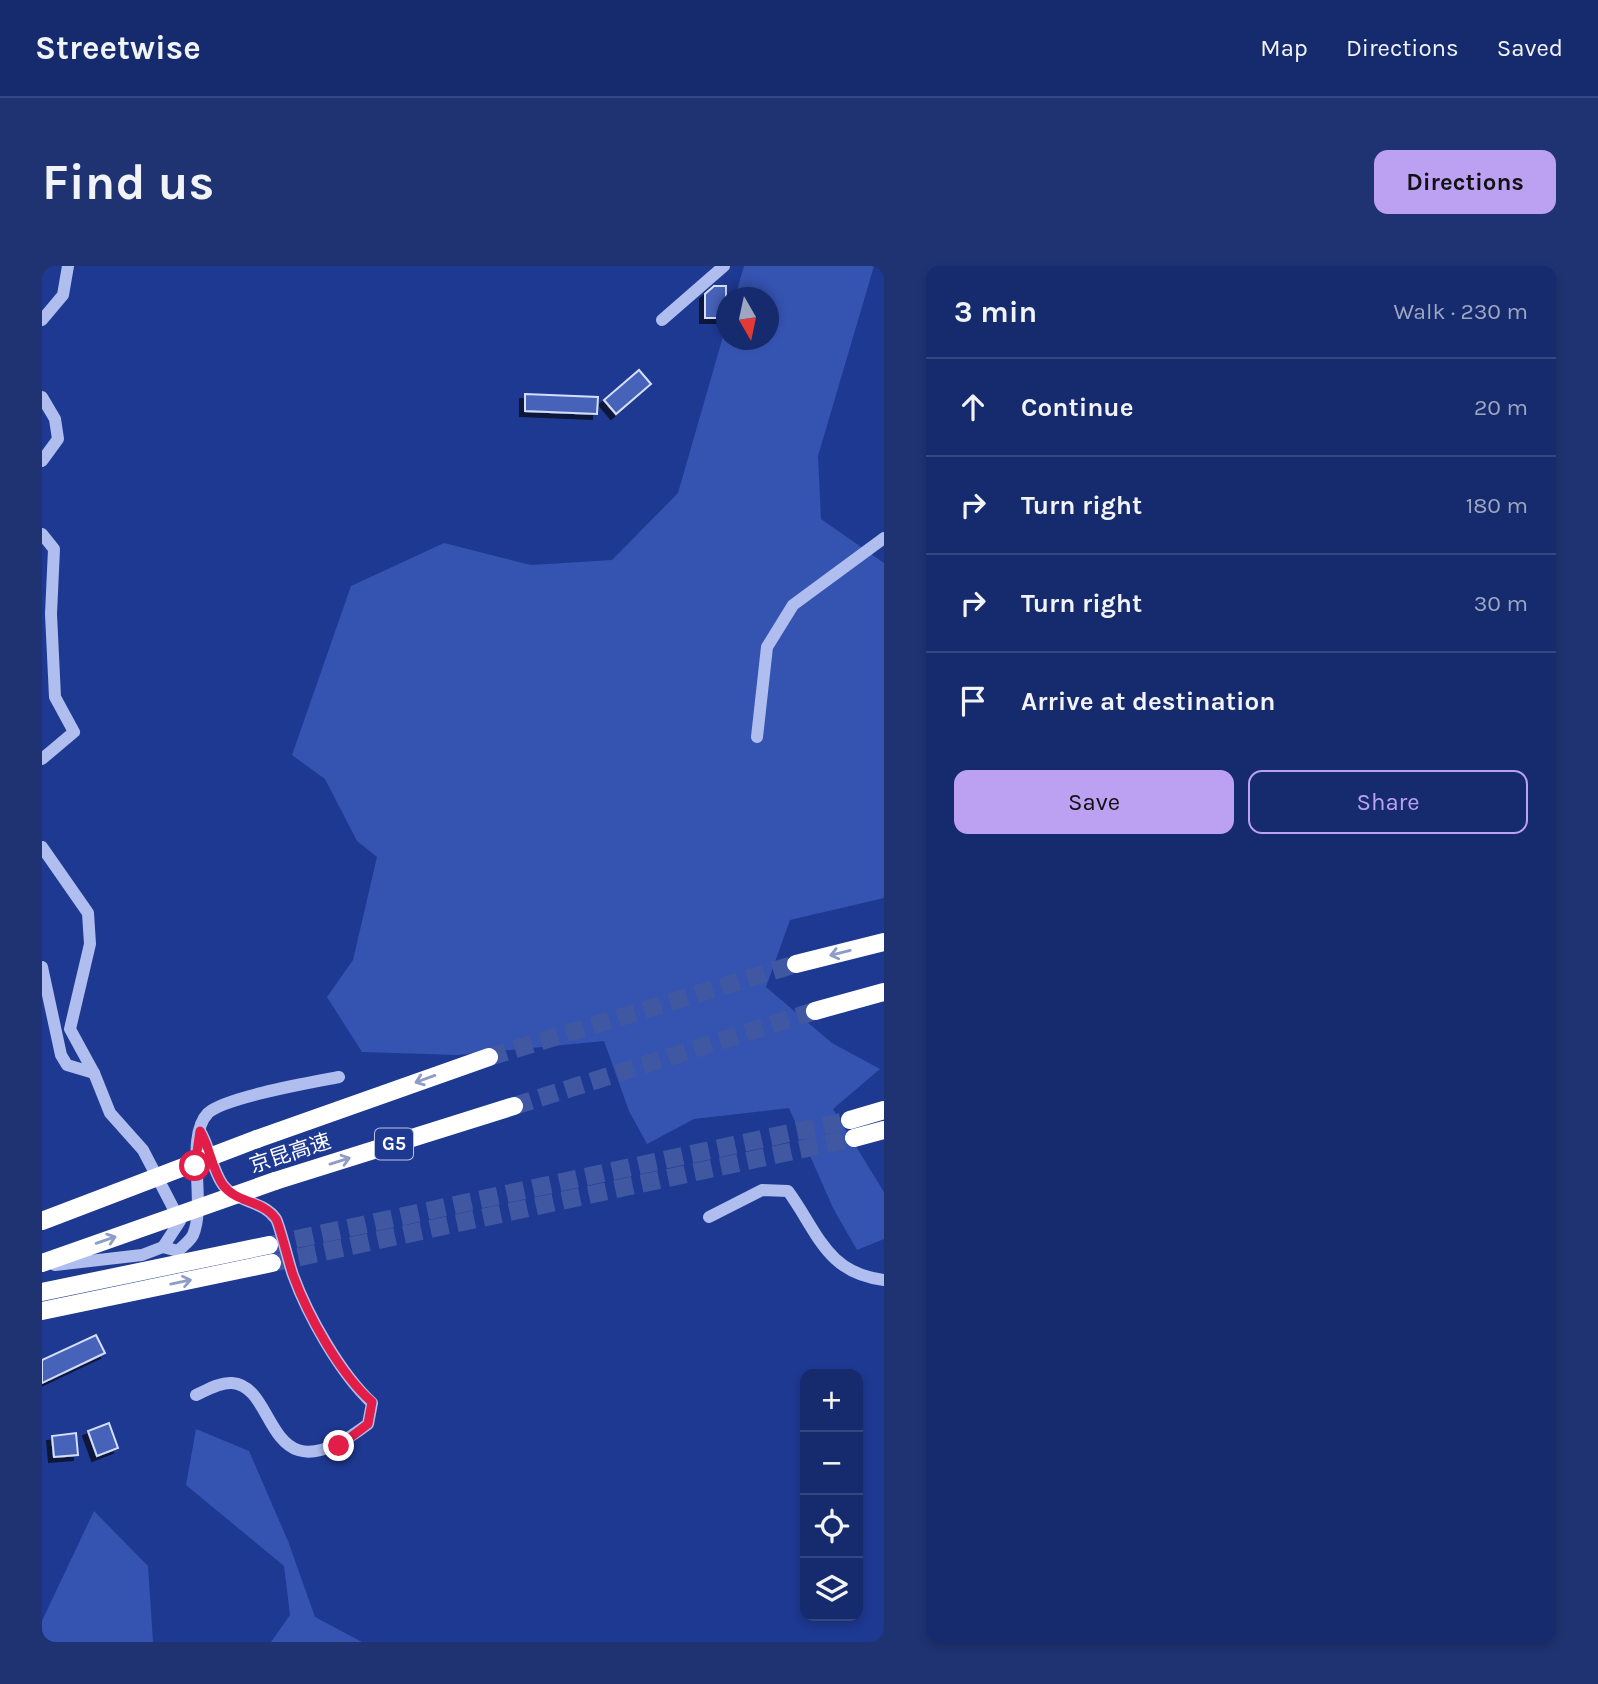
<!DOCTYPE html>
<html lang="en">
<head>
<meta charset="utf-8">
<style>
  :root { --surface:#162b6e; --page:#1f3373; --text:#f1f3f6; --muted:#9ea7c2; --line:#354781; --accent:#bca0f2 }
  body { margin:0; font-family:Karla,"Noto Sans SC",sans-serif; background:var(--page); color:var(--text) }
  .controls { position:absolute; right:21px; bottom:21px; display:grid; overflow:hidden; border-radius:14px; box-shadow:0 4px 10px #0003 }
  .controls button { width:63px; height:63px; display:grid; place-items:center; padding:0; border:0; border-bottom:2px solid var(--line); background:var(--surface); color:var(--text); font:35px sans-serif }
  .compass { position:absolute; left:674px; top:21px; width:63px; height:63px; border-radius:50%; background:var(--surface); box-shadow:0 4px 10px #0003; rotate:171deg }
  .stop { position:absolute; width:21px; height:21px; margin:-16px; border:5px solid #e11d48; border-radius:50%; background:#fff }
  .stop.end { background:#e11d48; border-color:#fff; box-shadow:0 2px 7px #0008 }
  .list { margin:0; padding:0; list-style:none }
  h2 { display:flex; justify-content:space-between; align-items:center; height:91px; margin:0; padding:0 28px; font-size:30px }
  h2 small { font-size:23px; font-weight:400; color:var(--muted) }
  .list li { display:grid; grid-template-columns:46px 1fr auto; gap:21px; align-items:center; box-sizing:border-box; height:98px; padding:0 28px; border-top:2px solid var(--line) }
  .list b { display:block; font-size:26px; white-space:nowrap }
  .list em { font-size:23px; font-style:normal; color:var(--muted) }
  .actions { display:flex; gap:14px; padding:21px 28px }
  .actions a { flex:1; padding:16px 0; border:2px solid var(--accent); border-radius:14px; text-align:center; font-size:24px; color:var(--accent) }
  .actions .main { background:var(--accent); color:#111 }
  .icon { flex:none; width:38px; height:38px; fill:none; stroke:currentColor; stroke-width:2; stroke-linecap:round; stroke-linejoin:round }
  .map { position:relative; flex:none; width:842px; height:1376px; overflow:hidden; border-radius:14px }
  header { display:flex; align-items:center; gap:42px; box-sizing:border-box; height:98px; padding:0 35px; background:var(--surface); border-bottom:2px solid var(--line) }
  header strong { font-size:33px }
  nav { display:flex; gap:38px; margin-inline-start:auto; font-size:24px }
  .intro { display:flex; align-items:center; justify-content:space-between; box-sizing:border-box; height:168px; padding:0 42px }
  h1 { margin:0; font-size:49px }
  .button { padding:18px 32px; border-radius:14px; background:var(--accent); color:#111; font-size:24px; font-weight:700 }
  main { display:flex; gap:42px; padding:0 42px }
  aside { flex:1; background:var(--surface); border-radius:14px; box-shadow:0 4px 10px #0003 }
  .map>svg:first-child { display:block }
  .green { fill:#3553b1 }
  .building { fill:#4662b9; stroke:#d5defa; stroke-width:2; filter:url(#shadow) }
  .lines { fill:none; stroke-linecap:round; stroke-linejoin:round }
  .highway-tunnel { stroke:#4057a2; stroke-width:18; stroke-dasharray:18 9; stroke-linecap:butt }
  .minor { stroke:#afbeee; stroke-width:12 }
  .highway { stroke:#fff; stroke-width:18 }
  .highway-bridge { stroke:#fff; stroke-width:18 }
  .oneway { stroke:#8e9cc8 }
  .route { stroke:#e11d48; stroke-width:9 }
  .labels { text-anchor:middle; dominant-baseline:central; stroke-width:7; stroke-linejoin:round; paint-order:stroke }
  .shield { fill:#1e3992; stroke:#bcc4de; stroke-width:2 }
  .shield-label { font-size:19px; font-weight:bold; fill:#fff }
  .street-label { font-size:21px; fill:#fff; stroke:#1e3992 }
</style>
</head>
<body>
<header>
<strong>Streetwise</strong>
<nav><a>Map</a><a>Directions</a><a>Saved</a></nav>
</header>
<div class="intro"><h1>Find us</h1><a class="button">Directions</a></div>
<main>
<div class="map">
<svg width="842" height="1376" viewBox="0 0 842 1376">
  <defs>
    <filter id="shadow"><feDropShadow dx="-5" dy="5" stdDeviation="0" flood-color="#0009"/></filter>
  </defs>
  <rect width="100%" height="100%" fill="#1e3992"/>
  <g class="green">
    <polygon points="702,0 832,0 776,190 779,253 842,297 842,632 748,654 724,721 790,777 838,803 791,843 842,926 842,973 815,984 791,942 747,842 652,853 605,878 587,845 562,775 415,789 320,786 285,731 311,694 335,591 315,575 283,513 250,489 309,320 402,277 489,299 570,294 636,227 684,60 684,74 726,74 726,32 693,31"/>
    <polygon points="154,1163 207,1185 246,1275 273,1351 320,1376 229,1376 248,1349 242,1300 144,1219"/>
    <polygon points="52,1245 106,1300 111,1376 0,1376 0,1355"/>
  </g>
  <g class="building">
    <polygon points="672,20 684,20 684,52 663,52 663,28"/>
    <polygon points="597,104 609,118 574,148 562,134"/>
    <polygon points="483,128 556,131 555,148 483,145"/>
    <polygon points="54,1069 63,1087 0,1117 0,1094"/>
    <polygon points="67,1157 76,1182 55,1190 46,1165"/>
    <polygon points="34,1167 36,1189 12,1191 10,1170"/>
  </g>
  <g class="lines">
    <g class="highway-tunnel">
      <polyline points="447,791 754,698"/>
      <polyline points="472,840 773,745"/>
      <polyline points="227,979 808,854"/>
      <polyline points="230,997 812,872"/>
    </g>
    <g class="minor">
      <polyline points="0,54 21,29 26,0"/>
      <polyline points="620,54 682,0"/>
      <polyline points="0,131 13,153 16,173 0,195"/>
      <polyline points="0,268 12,283 9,348 13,431 32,466 0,493"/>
      <polyline points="715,471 725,381 751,339 842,272"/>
      <polyline points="0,581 46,647 48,678 28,763 52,807 68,847 101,884 138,955 121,981 100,989 13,999"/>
      <polyline points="0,701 19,789 25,799 52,807"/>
      <path d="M667,951L720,924L746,925C776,966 784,1007 842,1014"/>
      <path d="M121,981L136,985C141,980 148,975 151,969C165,937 142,872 166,847C183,831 271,816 297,811"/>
      <path d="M154,1129C165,1124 178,1116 190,1117C238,1120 221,1238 326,1158L330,1137C298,1107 266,1050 251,1009C247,998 238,960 234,953C221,934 194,937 181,919C170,904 168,881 158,865"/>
    </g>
    <g class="highway">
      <polyline points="754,698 842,676"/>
      <polyline points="773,745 842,726"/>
      <polyline points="808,854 842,844"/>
      <polyline points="812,872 842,864"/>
      <polyline points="215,873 447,791"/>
      <polyline points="233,915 472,840"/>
      <polyline points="0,1026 227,979"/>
      <polyline points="0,1045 230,997"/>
    </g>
    <g class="highway-bridge">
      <polyline points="0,955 215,873"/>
      <polyline points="0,997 233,915"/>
    </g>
  </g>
  <defs><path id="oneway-shaft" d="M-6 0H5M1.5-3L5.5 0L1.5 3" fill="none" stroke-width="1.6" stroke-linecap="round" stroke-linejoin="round" transform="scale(1.75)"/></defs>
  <g class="oneway">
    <use href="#oneway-shaft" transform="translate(798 687) rotate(166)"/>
    <use href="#oneway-shaft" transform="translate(383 813) rotate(160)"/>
    <use href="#oneway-shaft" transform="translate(298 895) rotate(-17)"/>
    <use href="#oneway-shaft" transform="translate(64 974) rotate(-19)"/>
    <use href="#oneway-shaft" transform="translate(139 1016) rotate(-12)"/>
  </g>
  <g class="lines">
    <path class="route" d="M153,900L158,865C168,881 170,904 181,919C194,937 221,934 234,953C238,960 247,998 251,1009C266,1050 298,1108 330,1136L326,1158L297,1180"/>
  </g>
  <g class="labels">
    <rect class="shield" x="333" y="862.5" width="38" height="31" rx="5"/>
    <g class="shield-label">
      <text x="352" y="878">G5</text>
    </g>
    <g class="street-label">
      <text transform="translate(248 887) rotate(-18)">京昆高速</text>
    </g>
  </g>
</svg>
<div class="controls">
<button>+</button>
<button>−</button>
<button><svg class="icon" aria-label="locate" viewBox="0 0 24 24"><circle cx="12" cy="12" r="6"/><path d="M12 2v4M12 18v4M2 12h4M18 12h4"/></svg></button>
<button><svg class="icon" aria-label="layers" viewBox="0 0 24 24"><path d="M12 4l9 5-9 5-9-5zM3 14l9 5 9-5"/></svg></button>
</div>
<svg class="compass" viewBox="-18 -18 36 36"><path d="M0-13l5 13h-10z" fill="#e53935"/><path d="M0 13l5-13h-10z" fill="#9ea7c2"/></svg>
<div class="stop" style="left:153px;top:900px"></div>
<div class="stop end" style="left:297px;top:1180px"></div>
</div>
<aside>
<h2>3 min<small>Walk · 230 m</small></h2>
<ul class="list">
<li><svg class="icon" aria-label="ahead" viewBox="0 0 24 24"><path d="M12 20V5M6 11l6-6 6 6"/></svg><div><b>Continue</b></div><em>20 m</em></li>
<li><svg class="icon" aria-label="right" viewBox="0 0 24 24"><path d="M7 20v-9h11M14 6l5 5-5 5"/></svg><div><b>Turn right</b></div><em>180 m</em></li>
<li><svg class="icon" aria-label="right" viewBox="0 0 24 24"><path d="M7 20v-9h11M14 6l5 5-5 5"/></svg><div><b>Turn right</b></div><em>30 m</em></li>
<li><svg class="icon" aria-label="arrive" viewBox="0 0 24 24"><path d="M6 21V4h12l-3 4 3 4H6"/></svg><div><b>Arrive at destination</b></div></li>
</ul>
<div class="actions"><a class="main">Save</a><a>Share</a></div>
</aside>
</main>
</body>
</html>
